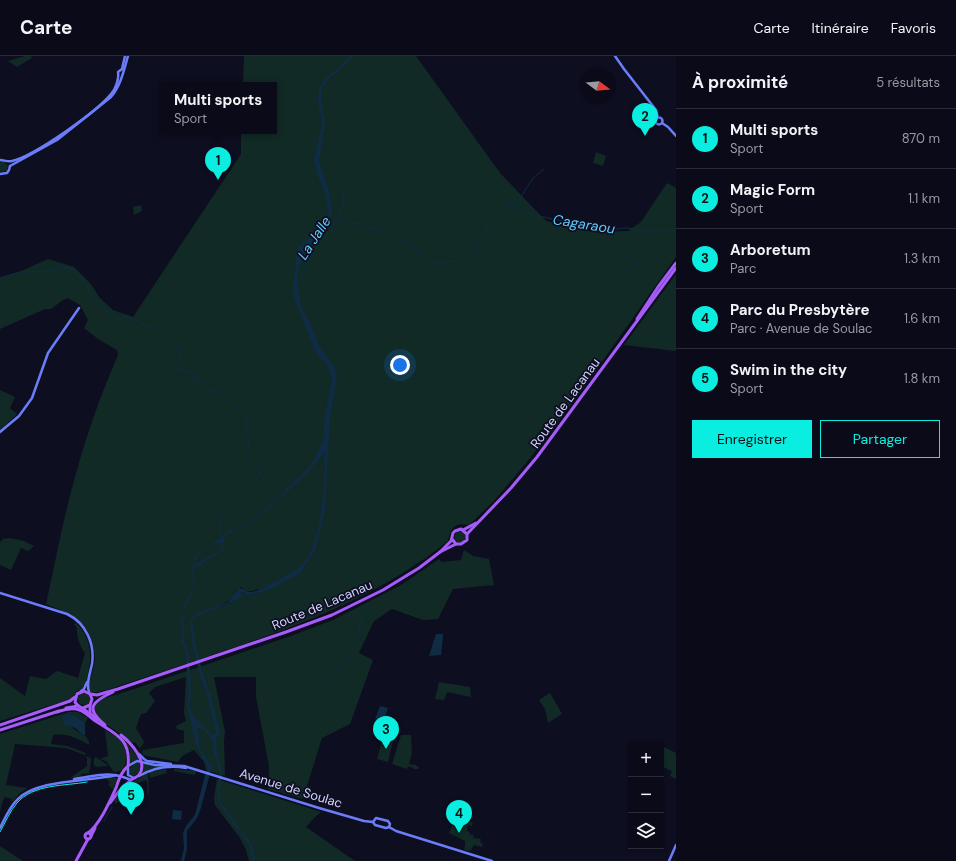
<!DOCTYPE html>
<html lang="fr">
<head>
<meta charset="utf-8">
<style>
  :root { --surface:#0a0a19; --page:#131322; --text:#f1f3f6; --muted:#999aa2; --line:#2a2b38; --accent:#0aeee2 }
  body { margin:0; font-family:"DM Sans",sans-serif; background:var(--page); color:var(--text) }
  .controls { position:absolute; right:12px; bottom:12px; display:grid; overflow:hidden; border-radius:0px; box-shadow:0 1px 3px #0004 }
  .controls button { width:36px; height:36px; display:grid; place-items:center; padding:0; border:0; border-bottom:1px solid var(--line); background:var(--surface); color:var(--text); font:20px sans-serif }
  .compass { position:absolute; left:580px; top:12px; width:36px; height:36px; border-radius:50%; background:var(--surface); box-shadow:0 1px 3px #0004; rotate:106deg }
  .you { position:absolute; left:400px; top:309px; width:14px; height:14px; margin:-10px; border:3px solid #fff; border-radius:50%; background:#1a73e8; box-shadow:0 0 0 6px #1a73e833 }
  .badge { display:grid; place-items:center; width:26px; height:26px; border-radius:50%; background:var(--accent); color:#111; font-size:13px; font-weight:700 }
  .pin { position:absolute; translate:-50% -33px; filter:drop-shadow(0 1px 2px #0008) }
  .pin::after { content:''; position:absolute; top:21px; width:14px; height:12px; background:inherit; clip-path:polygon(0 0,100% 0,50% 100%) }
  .popup { position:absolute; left:159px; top:26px; width:118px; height:52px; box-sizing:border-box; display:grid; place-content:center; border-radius:0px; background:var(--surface); filter:drop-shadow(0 1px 3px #0005); font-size:13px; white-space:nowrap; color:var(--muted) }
  .popup b { font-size:15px; color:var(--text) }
  .popup::after { content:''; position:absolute; left:50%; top:100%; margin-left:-8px; border:8px solid transparent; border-top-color:var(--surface) }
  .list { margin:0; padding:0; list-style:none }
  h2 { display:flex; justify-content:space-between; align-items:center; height:52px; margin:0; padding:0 16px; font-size:17px }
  h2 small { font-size:13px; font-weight:400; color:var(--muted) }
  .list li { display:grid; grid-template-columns:26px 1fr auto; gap:12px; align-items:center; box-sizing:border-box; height:60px; padding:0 16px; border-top:1px solid var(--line) }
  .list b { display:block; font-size:15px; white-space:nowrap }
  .list p { margin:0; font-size:13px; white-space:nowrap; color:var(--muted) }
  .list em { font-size:13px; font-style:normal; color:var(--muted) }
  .actions { display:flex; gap:8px; padding:12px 16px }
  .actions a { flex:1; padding:9px 0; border:1px solid var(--accent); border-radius:0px; text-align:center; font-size:14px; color:var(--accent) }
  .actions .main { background:var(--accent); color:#111 }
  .icon { flex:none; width:22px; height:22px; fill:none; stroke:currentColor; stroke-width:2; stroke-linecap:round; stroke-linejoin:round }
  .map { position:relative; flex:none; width:676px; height:805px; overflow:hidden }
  header { display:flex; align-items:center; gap:24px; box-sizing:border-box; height:56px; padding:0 20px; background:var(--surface); border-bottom:1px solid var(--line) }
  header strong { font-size:19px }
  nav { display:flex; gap:22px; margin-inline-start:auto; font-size:14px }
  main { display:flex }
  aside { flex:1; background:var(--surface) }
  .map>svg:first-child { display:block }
  .green { fill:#112a26; fill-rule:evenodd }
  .water { fill:#0f2c44; fill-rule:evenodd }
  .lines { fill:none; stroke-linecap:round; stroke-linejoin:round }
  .stream { stroke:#0f2c44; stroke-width:1 }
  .secondary { stroke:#6b7df8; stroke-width:2.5 }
  .primary { stroke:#a65cf8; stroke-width:3 }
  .tram { stroke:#0aeee2; stroke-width:1 }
  .labels { text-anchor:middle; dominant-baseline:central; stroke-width:3.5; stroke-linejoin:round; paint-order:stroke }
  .street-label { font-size:13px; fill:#d0d2fd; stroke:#0e0e21 }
  .water-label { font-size:14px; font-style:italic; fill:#63caf8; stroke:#0e0e21 }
</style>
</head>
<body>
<header>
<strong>Carte</strong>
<nav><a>Carte</a><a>Itinéraire</a><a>Favoris</a></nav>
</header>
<main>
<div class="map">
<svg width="676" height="805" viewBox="0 0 676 805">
  <rect width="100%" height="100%" fill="#0e0e21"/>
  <g class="green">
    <polygon points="25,0 31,0 32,2 17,11 8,5"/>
    <path d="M244,0H416L500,117L546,165L592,176L628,175L641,166L667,127L676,132V201L580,337L527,406L494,445L469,469C454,466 451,472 448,485C369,549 271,579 176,611C158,617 140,623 121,629C112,632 102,636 92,637L89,635C89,624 93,615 95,604C95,600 94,596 93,592C89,564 69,558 46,548C56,503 64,458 77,414C88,374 102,336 118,299L117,294L98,283L84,272L88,264L80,249L68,242L63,244L51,253H45L0,273V222L19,216L48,203L74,211L90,227L100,242L113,254L133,261L241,98V75H274V29H243ZM241,531C246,538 253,535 259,533L258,537L246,540L244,536L241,537L242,542L220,551V549L230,544L236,535Z"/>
    <polygon points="596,96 606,100 603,110 593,107"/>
    <polygon points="4,105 8,110 7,114 3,116 0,115 0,106"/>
    <polygon points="141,149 142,155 134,159 133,151"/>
    <polygon points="676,218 676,295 624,289"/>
    <polygon points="0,334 15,341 10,352 17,358 0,374"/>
    <circle cx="460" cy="481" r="5.5"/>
    <polygon points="10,482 24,485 34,490 28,495 21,492 11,514 0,509 0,486 3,483"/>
    <path d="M464,494L473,500L489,503L494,529L453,533L438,563L423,564L392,553L374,565L359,597L373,604L350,668L322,682L303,743L268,733L269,710L256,641V621H214L225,676L224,685L225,720L206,714L204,706L194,694L182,700L178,706L143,699L142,695L143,694L184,687V675L177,673L176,670L186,665L184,657L186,621L155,631L149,637L155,645L146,657L141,658L136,672L144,686L140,693L135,686L133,687C125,680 98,665 95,657C94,654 95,651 96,648L101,643L119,638L291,580L333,564L401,529L439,503L442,506L461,504Z"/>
    <path d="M76,567C94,583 93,611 83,632L76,636L71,643L0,665V622L25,640L30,620L46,623L57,615L78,622L85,597C80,591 76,579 77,572L74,568Z"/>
    <polygon points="439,626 470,631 471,641 447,636 444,644 435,643"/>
    <circle cx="84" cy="643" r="6"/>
    <polygon points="550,637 562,658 548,667 545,653 539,644"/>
    <path d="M69,656H78L88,662L85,667L76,660L69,658L67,670H70L84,680L85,679L89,686V689C77,682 67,677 53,679L51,688L67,690L86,697L85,699L66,692L15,688L6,729L27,732L20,737L13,745H11L12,743L5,741L3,744L0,756V678Z"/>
    <path d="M105,674C111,678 119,681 123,688C128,697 128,717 114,716L106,705L100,703L108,700Z"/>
    <polygon points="384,678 392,679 394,681 388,706 377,703"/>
    <polygon points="401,679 411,679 412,697 409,708 413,709 414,708 419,711 418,713 414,713 413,712 408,710 407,713 392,708"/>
    <polygon points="124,683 139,703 130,707 130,695"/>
    <polygon points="662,690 676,697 676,723 670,720 672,715 662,711 661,712"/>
    <polygon points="85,700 91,702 90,714 89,714 89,717 81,718 81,720 70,722 87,710 87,702"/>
    <polygon points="96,701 106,708 108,710 97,711 94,709 94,703"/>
    <path d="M137,706L140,708C140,714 139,719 132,720L129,717C129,711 132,709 137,706Z"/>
    <polygon points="142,707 170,710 153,712 142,717"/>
    <polygon points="166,713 167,717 150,722 149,716"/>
    <polygon points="174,713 196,715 195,719 174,715"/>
    <path d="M148,717L149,740C146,735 148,730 147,725L144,724L134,729L117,747H115L114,744L132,726Z"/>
    <polygon points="115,720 117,724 113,733 112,733 108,728 110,727 108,724 106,723 108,721"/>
    <polygon points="217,723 321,756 315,761 306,771 355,805 249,805 246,794 240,782 215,749 214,742"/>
    <polygon points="457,758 473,767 472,770 468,769 467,775 470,777 470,779 474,779 473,782 481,783 480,787 483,787 482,791 474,789 470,795 464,794 465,790 465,785 449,777"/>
    <polygon points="0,790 23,805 0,805"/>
  </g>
  <g class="water">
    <path d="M349,0H353L351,4L330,22L322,31L321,48L325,65L319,105L329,135L332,156L328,169L302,202L297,220L298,235L301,250L312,271L319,290L333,309L337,321L330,362L325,454L316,492L312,500L300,517L273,532L262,536L246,540L244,536L241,537L242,542C234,546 195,559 192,564L195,586L203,618L211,641L220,677L216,683L217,697L222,717L219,735L221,747L250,786L253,793L255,805H253L250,791L245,783L220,749L217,734L220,717L215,699L200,755L197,762L187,775V793L184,805H181L184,792L183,777L186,770L195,759L205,719L208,711L197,691L187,652L189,631L187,619L186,596L182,587V560L185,546L194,534L195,530L192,519L193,506L196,499L200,495L218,484L230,474L246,468L281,440L286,433L310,410L317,398L323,384L325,360L332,323L326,307L317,298L313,290L294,241L293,228L296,209V199L299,191L318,175L329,159L325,136L316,116L314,103L322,68L318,45L319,33L323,25L349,2ZM324,396C326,422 322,481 307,502C299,514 288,519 276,525C268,529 258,536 250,536C246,536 242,532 239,532L228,546L195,558L190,564L192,586L200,620L206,635L216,676L215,678L212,679L195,662L190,654L189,652L191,635L189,597L184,585L183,558L186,549L196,532L193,513L222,495L224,492L223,488L225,485L223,481L234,474L249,467L272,449L309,416ZM221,487L223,490L221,494L194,509C196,497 209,487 221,487ZM198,672C212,673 218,698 211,709L200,693L198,677L196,674Z"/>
    <polygon points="436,578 443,578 443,580 441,599 429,600"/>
    <polygon points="380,650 388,652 383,666 375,663"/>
    <polygon points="69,658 76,660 85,667 85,679 84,680 75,672 65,669 62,663 63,660"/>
    <polygon points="173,754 182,755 181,764 172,763"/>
  </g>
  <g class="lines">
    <g class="stream">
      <polyline points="518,152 534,159 605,174 626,172 660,176 676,174"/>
      <path d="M339,162L347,163L354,168C360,167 364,167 368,172H376L397,180L399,182L414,192L421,199L431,206H450L462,205L484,180L488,168L494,158L504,148L516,149L533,122L544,113"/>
      <polyline points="611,187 650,220"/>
      <polyline points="652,221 656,224"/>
      <polyline points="0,222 19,216 51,215 69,211 86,226"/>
      <polyline points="298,226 301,223 313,195 331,177 334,168 340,160 344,145 342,136"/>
      <path d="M87,228C88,240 103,248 109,258L113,259L116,264L123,263L124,260H127L133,263"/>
      <polyline points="669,231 676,234"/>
      <path d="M135,264L149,271L156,272L162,276L163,279L178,292L180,303L175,311L176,313L191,316L194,321L196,320L197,325L206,329L208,333L218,335L222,341C229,343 238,353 245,358"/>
      <polyline points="235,449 242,444 264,422 257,415 253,408 248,403 245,404 249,392 248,380 246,375 247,360"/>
      <polyline points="219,471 219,461 234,450"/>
      <polyline points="219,472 221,481"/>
      <polyline points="357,585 364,550"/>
      <polyline points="315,646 356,587"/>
      <polyline points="116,747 132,730 147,722"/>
      <polyline points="104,765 112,751"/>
    </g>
    <g class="secondary">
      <polyline points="615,0 624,13 656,54 658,61"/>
      <circle cx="659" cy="65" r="3.5"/>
      <polyline points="662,67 668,71 676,80"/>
      <path d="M0,104C4,104 7,106 12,105C34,100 102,53 114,34C117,28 119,22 118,16L122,13L125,0"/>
      <path d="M10,110L57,84L111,41C121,29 124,14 128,0"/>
      <polyline points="0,118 7,117 9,114 10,110"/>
      <polyline points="0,376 19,360 32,342 48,297 79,252"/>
      <path d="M0,537L67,558C86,567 95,588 92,608C90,618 86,627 89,636"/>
      <polyline points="81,635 84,633 87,626"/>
      <polyline points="139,698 144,703 147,705 171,708"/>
      <path d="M139,720C153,712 170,709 186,712"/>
      <polyline points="134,722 128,719 128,710 137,705 155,709 184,710 319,752 364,765 373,766 375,769 386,772 389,771 396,775 492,805"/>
      <path d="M74,723C97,720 109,714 131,724"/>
      <polyline points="373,766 376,762 388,765 390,768 389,771"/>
      <path d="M0,772C5,762 10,750 18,743C38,723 89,726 116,719"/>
      <polyline points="669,805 676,789"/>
    </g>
    <g class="primary">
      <polyline points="637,263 658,231 676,207"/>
      <polyline points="463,474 476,467"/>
      <polyline points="467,478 511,432 537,401 676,212"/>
      <polyline points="440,496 451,485 453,477 455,475 461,473 467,478 467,484 461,488 456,488 452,483"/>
      <polyline points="90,638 97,639 118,633 286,576 332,559 383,534 419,512 440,496 456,488"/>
      <polyline points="90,649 90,657 97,664"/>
      <polyline points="66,652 78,650"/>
      <path d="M83,652L90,649L92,643L90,638L84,635L77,638L75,646C78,652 85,652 89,658"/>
      <path d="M57,656C63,654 70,652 76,653C84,654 88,660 94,664C115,678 131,682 128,710C121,716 119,723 116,732C110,745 100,768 88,777"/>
      <polyline points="0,669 70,645 75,641"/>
      <path d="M105,669C84,652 93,645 113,636"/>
      <polyline points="0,674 59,655"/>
      <path d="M110,747C116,738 123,731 131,724C134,722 137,721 139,719C149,706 130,686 121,679"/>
      <circle cx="88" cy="780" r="3"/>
      <polyline points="91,780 95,772"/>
      <polyline points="76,805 88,783"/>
    </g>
    <path class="tram" d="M0,776C5,767 10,755 17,747C33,728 65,730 87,726"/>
  </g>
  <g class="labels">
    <g class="street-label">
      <text transform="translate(565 347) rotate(-54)">Route de Lacanau</text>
      <text transform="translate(322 549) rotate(-23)">Route de Lacanau</text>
      <text transform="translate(291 732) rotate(17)">Avenue de Soulac</text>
    </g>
    <g class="water-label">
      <text transform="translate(584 168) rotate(9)">Cagaraou</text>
      <text transform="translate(314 182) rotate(-57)">La Jalle</text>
    </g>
  </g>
</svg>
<div class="controls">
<button>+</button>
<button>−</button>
<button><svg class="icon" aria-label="layers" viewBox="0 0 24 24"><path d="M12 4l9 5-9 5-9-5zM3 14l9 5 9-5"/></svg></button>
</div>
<svg class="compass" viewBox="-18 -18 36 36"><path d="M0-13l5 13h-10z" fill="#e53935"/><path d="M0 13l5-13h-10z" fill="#999aa2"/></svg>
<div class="you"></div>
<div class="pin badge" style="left:218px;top:124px">1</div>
<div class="popup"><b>Multi sports</b>Sport</div>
<div class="pin badge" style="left:645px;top:80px">2</div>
<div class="pin badge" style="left:386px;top:693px">3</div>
<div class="pin badge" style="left:459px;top:777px">4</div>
<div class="pin badge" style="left:131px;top:759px">5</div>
</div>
<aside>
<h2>À proximité<small>5 résultats</small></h2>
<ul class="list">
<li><span class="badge">1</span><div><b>Multi sports</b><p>Sport</p></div><em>870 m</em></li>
<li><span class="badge">2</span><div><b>Magic Form</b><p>Sport</p></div><em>1.1 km</em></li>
<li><span class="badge">3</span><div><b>Arboretum</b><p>Parc</p></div><em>1.3 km</em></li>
<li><span class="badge">4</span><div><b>Parc du Presbytère</b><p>Parc · Avenue de Soulac</p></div><em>1.6 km</em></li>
<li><span class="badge">5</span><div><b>Swim in the city</b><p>Sport</p></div><em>1.8 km</em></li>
</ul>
<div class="actions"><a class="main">Enregistrer</a><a>Partager</a></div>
</aside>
</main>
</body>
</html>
